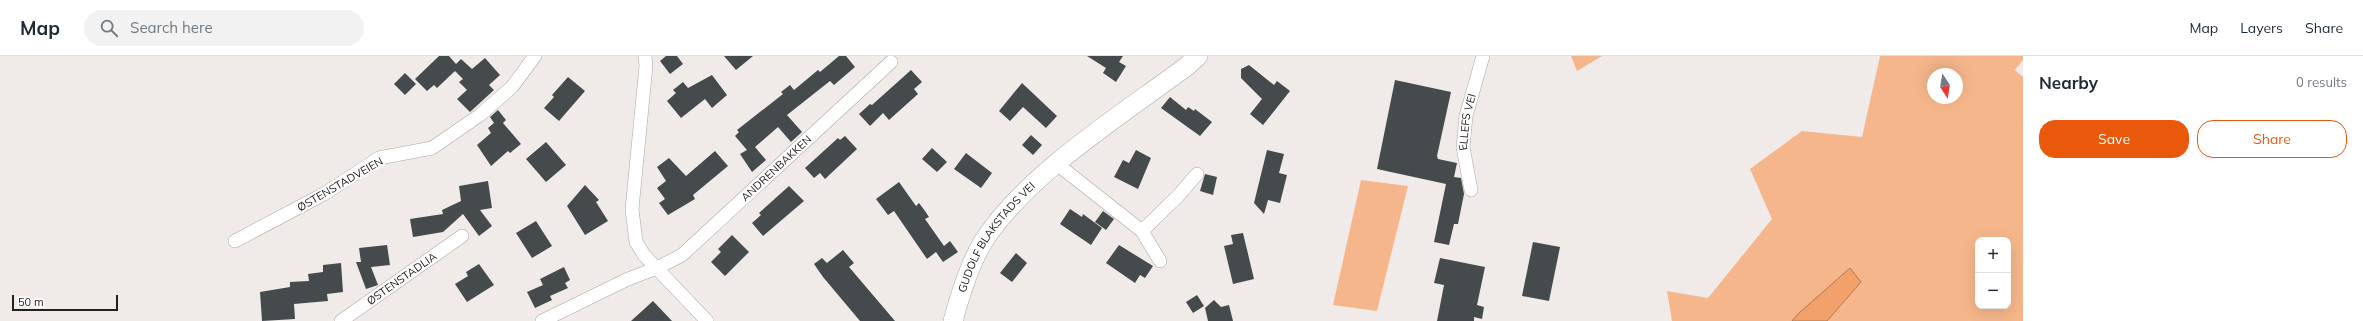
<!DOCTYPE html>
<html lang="en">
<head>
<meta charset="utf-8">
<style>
  :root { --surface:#fff; --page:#f2f2f3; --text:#1f2937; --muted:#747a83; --line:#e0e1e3; --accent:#ea580c }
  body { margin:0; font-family:Mulish,sans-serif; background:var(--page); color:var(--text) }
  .controls { position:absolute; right:12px; bottom:12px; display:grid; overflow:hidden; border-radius:8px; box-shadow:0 4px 16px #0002 }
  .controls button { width:36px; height:36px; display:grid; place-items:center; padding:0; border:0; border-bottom:1px solid var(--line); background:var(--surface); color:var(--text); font:20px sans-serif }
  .compass { position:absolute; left:1927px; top:12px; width:36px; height:36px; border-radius:50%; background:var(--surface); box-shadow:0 4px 16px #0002; rotate:168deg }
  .scale { position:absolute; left:12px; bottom:10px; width:106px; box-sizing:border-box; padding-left:4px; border:2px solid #22201f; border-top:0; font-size:11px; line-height:14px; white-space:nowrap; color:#22201f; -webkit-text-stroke:3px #fff; paint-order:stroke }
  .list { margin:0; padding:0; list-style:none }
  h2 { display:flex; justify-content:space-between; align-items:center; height:52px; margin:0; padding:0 16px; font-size:17px }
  h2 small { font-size:13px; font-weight:400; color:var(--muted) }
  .actions { display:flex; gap:8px; padding:12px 16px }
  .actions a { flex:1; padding:9px 0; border:1px solid var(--accent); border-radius:16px; text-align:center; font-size:14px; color:var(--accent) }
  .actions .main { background:var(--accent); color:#fff }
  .icon { flex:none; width:22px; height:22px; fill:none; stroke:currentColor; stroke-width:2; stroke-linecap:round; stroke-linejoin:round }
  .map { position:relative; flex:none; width:2023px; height:265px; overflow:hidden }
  header { display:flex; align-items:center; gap:24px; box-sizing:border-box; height:56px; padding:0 20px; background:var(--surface); border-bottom:1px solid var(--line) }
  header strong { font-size:19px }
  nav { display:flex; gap:22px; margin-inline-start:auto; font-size:14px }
  .search { width:280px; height:36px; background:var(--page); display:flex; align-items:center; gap:10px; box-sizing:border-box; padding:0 14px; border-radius:22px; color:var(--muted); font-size:15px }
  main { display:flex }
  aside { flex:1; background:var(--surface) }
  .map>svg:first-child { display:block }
  .green { fill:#f6b68b; fill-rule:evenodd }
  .water { fill:#f1a169; stroke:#b37a53 }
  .building { fill:#454a4c }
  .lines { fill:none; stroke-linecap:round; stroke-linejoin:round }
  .street-casing { stroke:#aaa6a3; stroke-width:14 }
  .secondary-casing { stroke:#aaa6a3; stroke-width:20 }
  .street { stroke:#fff; stroke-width:13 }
  .secondary { stroke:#fff; stroke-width:19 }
  .labels { text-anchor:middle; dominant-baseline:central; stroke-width:4; stroke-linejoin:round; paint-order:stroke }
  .street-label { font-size:11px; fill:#22201f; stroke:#fff }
</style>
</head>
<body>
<header>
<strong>Map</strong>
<div class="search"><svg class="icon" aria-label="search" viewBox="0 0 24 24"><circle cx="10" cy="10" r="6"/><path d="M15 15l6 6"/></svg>Search here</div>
<nav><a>Map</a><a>Layers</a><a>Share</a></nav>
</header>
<main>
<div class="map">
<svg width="2023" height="265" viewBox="0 0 2023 265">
  <rect width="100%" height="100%" fill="#f0ebe8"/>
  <g class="green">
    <polygon points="1571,0 1602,0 1577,15"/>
    <path d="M1880,0H2023V4L2015,14L2023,21V265H1672L1667,235L1708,242L1772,163L1750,113L1802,75L1862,81ZM1933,18H1957V42H1933ZM1978,184H2008V250H1978Z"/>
    <polygon points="1361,124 1408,130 1377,255 1333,249"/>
  </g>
  <polygon class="water" points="1850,212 1861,226 1827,265 1792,265 1799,257"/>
  <g class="building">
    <polygon points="439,0 449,0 456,8 461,3 472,13 485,2 500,19 489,29 494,34 470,56 457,43 467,34 459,26 463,23 455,15 437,32 434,29 427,35 415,23"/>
    <polygon points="666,0 677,0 683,8 670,18 660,5"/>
    <polygon points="724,0 753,0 736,14"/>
    <polygon points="839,0 846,0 855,11 834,29 830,25 787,59 802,76 791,86 778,71 755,91 766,104 752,116 740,98 747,94 735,80 739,76 737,74 783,38 781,36 790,29 794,34 818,14 820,16"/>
    <polygon points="1087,0 1123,0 1119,6 1126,10 1116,26 1103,17 1106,12"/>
    <polygon points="1249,9 1274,29 1277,25 1290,35 1263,69 1250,58 1262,43 1241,22 1241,13"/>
    <polygon points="911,14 922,26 914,33 918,38 889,64 883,57 870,70 859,58 870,48 872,49"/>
    <polygon points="405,17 416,28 405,39 394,28"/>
    <polygon points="712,19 727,39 712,52 705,43 681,62 667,45 676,37 673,34 683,26 688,32"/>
    <polygon points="568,21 585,35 559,65 544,52 554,41 552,39"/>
    <polygon points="1395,24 1451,36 1437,100 1438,103 1457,107 1454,121 1461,122 1464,138 1458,168 1454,168 1449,189 1434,186 1446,128 1377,113"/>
    <polygon points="1022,27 1057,60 1046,72 1023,51 1010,65 999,55"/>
    <polygon points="1170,41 1186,54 1188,51 1194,55 1195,53 1212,66 1200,80 1161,52"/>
    <polygon points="498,54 506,64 503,67 521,88 510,97 508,95 491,110 477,89 491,77 488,72 494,67 490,61"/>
    <polygon points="1031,79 1042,89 1033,99 1022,89"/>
    <polygon points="845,80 857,93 825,123 820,117 814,122 805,112 838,82 840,84"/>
    <polygon points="546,86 566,109 546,126 526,103"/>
    <polygon points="932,92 947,106 937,116 922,103"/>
    <polygon points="1136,94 1151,102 1138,133 1114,121 1123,104 1129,107"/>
    <polygon points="1267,94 1284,98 1279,117 1287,119 1280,147 1268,144 1264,158 1254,147"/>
    <polygon points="715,95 728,110 693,139 695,143 668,159 659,147 665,143 657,132 666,125 657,111 669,102 686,120"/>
    <polygon points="966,97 992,117 981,132 954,113"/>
    <polygon points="1205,118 1217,121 1213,139 1200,135"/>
    <polygon points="488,125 492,152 480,154 492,170 479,180 463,158 443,176 413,181 410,163 443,158 442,154 461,145 459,130"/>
    <polygon points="899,126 916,150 919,147 925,155 929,161 925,163 944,190 950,185 958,196 943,206 936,196 927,203 894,155 888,159 876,143"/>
    <polygon points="585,129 599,144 596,146 608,165 585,179 567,150"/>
    <polygon points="789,130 804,145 763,180 752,167 761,159 759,157"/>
    <polygon points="1070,153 1082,161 1083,158 1102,172 1091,189 1060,168"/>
    <polygon points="1103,155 1114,163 1106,174 1095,166"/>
    <polygon points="536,165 552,190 532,202 516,177"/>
    <polygon points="1243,177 1254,223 1233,228 1224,190 1233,188 1231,179"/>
    <polygon points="732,179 749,196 725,220 711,206 721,196 718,193"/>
    <polygon points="1533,186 1560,191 1549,245 1522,240"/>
    <polygon points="387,189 390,209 371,211 378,229 366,233 356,206 361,206 359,192"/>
    <polygon points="1119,189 1153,210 1145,222 1140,219 1135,227 1106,207"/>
    <polygon points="843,194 854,207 849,211 895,265 860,265 823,221 814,208 822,202 827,207"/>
    <polygon points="1016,197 1027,207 1012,226 1000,217"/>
    <polygon points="1440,202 1485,211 1477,249 1484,251 1482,263 1474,261 1474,265 1437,265 1444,229 1434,227"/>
    <polygon points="341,207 343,236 327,238 328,245 294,248 295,263 262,265 260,236 290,231 290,226 309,225 308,218 323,216 323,209"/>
    <polygon points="479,208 494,229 467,246 455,228 468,220 466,216"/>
    <polygon points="564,211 570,224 565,227 568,232 550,240 552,244 535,252 527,236 543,229 540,223"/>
    <polygon points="1197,239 1204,250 1193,257 1186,246"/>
    <polygon points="1214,244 1221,251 1229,249 1233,265 1208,265 1205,252"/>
    <polygon points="653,245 672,265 631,265"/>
  </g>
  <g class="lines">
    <g class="street-casing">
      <g id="street">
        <polyline points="645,0 646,10 632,153 636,186 644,199 707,265"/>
        <polyline points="1057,108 1142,175 1160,205"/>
        <path id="s1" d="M1471,134L1463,91L1466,60L1483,0"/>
        <polyline points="1142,175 1178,140 1197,118"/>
        <polyline points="235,185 324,138 379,102 432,92 480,59 512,31 535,0"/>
        <path id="s2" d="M341,265L462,180"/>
        <path id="s3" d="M542,265L628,223L657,212L682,199L891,6"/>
      </g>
    </g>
    <g class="secondary-casing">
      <g id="secondary">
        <path id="s4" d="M953,265C960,239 969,209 983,186C1026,118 1123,58 1187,10L1198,0"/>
      </g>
    </g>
    <use href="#street" class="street"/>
    <use href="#secondary" class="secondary"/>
  </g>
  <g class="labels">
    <g class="street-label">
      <text stroke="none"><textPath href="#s1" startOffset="69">ELLEFS VEI</textPath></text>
      <text stroke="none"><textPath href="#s3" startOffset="283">ANDRENBAKKEN</textPath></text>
      <text transform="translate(340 128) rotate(-30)">ØSTENSTADVEIEN</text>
      <text stroke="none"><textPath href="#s4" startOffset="96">GUDOLF BLAKSTADS VEI</textPath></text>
      <text stroke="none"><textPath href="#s2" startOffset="74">ØSTENSTADLIA</textPath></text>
    </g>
  </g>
</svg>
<div class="controls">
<button>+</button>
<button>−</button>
</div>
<svg class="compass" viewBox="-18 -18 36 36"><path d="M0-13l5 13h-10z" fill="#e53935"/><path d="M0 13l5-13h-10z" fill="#747a83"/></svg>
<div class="scale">50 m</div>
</div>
<aside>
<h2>Nearby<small>0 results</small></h2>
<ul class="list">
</ul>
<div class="actions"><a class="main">Save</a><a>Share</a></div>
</aside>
</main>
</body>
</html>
